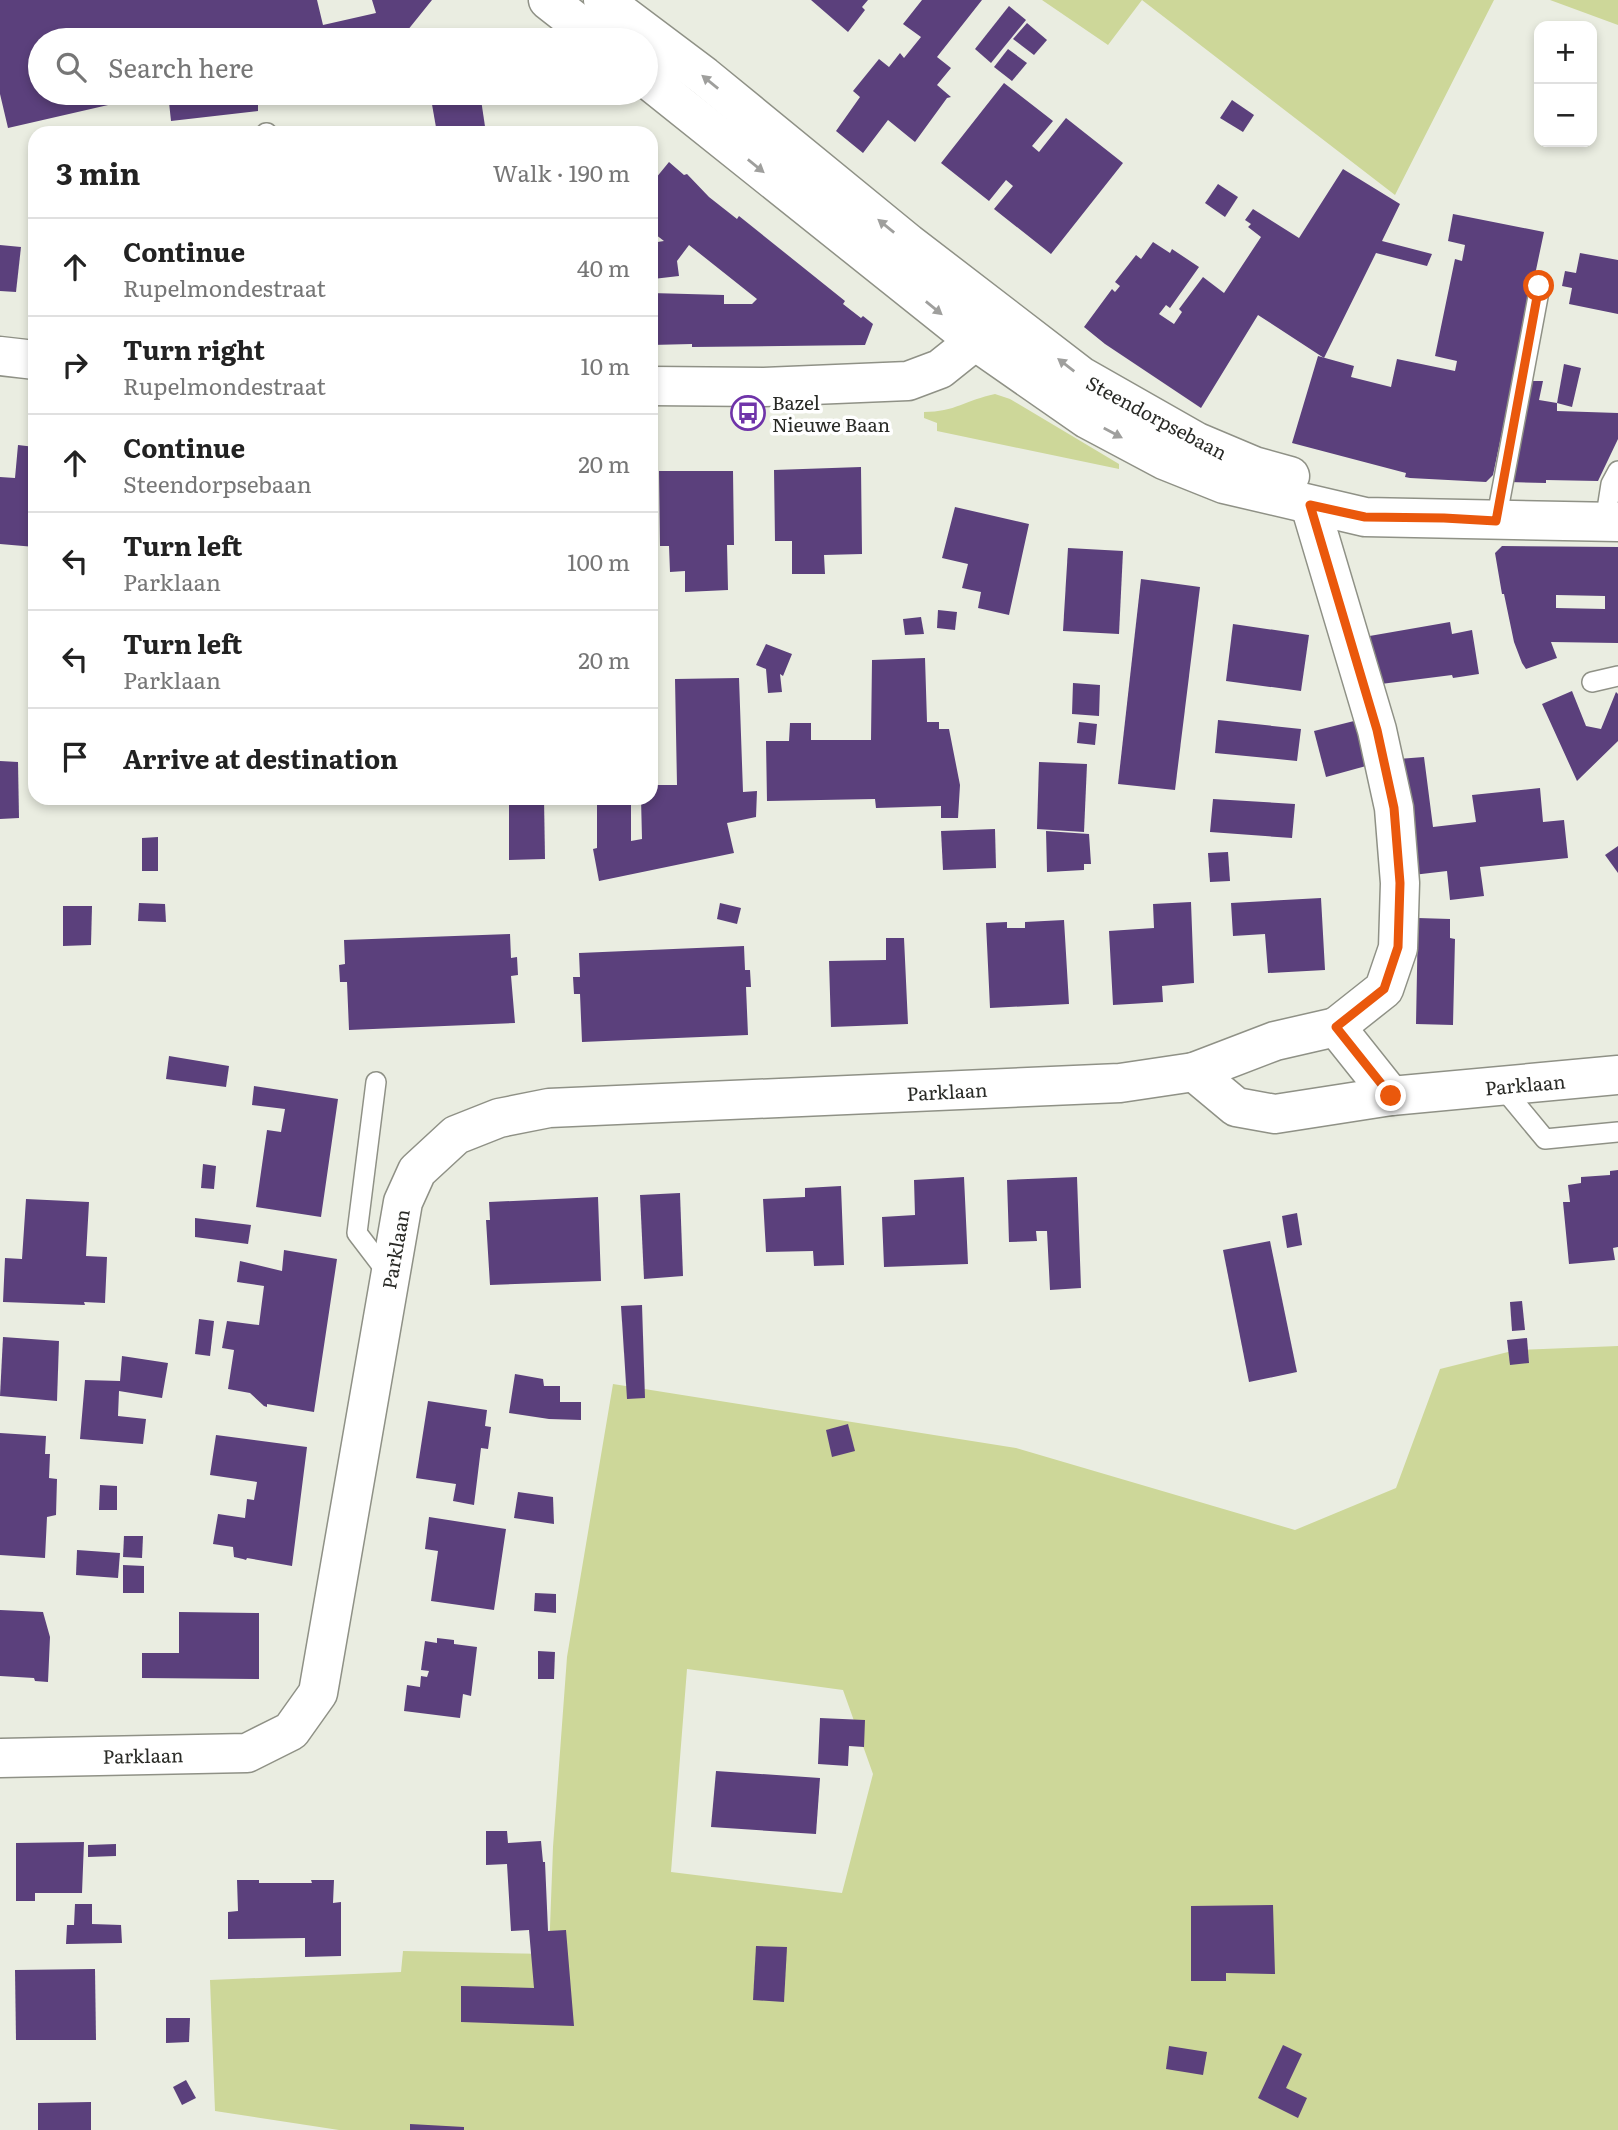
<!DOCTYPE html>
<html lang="en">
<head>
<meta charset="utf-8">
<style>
  :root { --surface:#fff; --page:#f6f6f6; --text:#222; --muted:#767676; --line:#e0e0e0 }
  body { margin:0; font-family:Literata,serif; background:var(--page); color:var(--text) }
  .controls { position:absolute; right:21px; top:21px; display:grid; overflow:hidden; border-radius:14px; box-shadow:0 4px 10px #0003 }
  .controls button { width:63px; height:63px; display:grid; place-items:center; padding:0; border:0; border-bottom:2px solid var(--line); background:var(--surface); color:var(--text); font:35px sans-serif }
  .stop { position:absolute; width:21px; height:21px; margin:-16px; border:5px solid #ea580c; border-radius:50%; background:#fff }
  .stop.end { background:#ea580c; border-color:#fff; box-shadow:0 2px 7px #0008 }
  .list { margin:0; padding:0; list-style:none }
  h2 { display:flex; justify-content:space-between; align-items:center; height:91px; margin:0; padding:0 28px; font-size:30px }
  h2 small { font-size:23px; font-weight:400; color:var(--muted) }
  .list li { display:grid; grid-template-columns:46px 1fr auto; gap:21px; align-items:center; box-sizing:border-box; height:98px; padding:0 28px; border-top:2px solid var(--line) }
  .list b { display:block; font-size:26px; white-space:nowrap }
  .list p { margin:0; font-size:23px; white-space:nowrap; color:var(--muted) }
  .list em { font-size:23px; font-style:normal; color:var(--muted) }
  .icon { flex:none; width:38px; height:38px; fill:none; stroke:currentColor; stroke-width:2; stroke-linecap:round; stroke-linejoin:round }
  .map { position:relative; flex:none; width:1618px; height:2130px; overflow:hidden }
  .search { position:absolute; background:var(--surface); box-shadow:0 4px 10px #0003; left:28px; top:28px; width:630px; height:77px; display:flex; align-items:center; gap:18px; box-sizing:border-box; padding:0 24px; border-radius:38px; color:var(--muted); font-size:26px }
  .panel { position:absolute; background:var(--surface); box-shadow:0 4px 10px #0003; left:28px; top:126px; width:630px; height:679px; border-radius:21px }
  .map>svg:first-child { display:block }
  .green { fill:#cdd799; fill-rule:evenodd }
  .building { fill:#5b407c; fill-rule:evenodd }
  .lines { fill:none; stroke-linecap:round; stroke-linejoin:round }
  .service-casing { stroke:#8f9186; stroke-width:22 }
  .minor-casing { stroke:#8f9186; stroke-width:41 }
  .tertiary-casing { stroke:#8f9186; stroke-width:41 }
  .secondary-casing { stroke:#8f9186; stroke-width:41 }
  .service { stroke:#fff; stroke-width:19 }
  .minor { stroke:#fff; stroke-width:38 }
  .tertiary { stroke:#fff; stroke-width:38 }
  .secondary { stroke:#fff; stroke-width:38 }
  .oneway { fill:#9f9f9d }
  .route { stroke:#ea580c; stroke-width:9 }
  .labels { text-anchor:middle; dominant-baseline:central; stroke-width:7; stroke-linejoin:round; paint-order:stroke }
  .poi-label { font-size:19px; fill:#292a26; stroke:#fff; text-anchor:start }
  .street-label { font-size:19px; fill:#292a26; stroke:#fff }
</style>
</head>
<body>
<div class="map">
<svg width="1618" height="2130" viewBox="0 0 1618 2130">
  <rect width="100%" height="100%" fill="#eaede1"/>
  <g class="green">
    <polygon points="1042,0 1494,0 1395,195 1142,0 1108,45"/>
    <polygon points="1550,0 1618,0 1618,25"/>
    <path d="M995,394L1010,399L1119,464V469L937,431V423L924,418V412C955,412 966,400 995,394Z"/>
    <path d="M1618,1346V2130H339L215,2111L210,1980L401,1972L403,1951L549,1954L553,1847L567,1657L613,1384L1016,1448L1295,1530L1396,1488L1440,1369L1516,1350ZM687,1669L843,1690L873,1774L842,1893L671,1872Z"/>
  </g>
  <g class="building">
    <polygon points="0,0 317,0 323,25 376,13 372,0 432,0 403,36 435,28 438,40 40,40 40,93 156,94 8,128 0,94"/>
    <polygon points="811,0 868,0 862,7 865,10 848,32"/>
    <polygon points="922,0 982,0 937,57 951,68 937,85 951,97 947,98 915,142 888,120 863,153 836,131 860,97 853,91 879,59 889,67 900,53 904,58 921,37 903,24"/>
    <polygon points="1009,6 1026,20 991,63 975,49"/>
    <polygon points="1027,23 1047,40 1034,55 1013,39"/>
    <polygon points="1008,49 1027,63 1012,81 994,67"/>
    <polygon points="1004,83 1053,121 1032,146 1039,152 1066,118 1123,163 1051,254 994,209 1013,186 1006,180 989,201 941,163"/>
    <polygon points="168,93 315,93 315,96 258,102 258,111 171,121"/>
    <polygon points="430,93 480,93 486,133 437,133"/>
    <polygon points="1232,100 1254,115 1243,132 1220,118"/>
    <polygon points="669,162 684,175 687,174 709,197 737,219 739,216 845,301 843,304 861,318 863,316 873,324 865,345 692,347 692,344 651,345 651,293 724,295 724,304 752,304 757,299 689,245 677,261 679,276 653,279 651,243 664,241 651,231 651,184"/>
    <polygon points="1343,169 1400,204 1382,241 1432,254 1427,266 1376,253 1324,358 1258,315 1201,408 1105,344 1084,327 1112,289 1115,292 1120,286 1115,282 1136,255 1141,259 1153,242 1170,253 1172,249 1199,267 1170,308 1166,305 1159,314 1174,324 1182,312 1179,309 1203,277 1224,293 1261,237 1248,227 1251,224 1245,220 1253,209 1299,238"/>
    <polygon points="1218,184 1238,197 1225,217 1205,203"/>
    <polygon points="1453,214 1544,232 1493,475 1486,482 1410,478 1405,477 1406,473 1292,443 1318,356 1354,366 1351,377 1391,387 1397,359 1455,371 1457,361 1435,356 1455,259 1462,261 1465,245 1448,241"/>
    <polygon points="0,245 21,247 16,292 0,291"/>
    <polygon points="1580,253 1618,260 1618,314 1569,304 1572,288 1562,286 1565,271 1576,273"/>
    <polygon points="1564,364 1581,368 1572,407 1557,403"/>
    <polygon points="1530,381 1543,381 1539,400 1557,403 1557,411 1618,413 1618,439 1598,481 1546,480 1546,483 1509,482"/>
    <polygon points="18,445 35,447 35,547 0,544 0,477 15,478"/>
    <polygon points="861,467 862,554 824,555 825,574 792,574 792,541 775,541 774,470"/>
    <polygon points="659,471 733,471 734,545 727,545 728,590 685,592 685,571 670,572 669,546 660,546"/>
    <polygon points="955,507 1029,524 1009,615 978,608 981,592 962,588 968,564 942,558"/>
    <path d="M1502,546L1618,547V643L1551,642L1557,658L1526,669L1522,663L1514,642L1504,594H1502L1495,553ZM1556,595L1605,596V609L1556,608Z"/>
    <polygon points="1068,548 1123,551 1119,634 1063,631"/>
    <polygon points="1141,579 1200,587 1175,790 1118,784"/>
    <polygon points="938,610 957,612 955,630 937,628"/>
    <polygon points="921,617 924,634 905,635 903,619"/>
    <polygon points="1450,622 1452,634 1472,630 1479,674 1453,678 1452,675 1373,685 1358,638"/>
    <polygon points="1233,624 1309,635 1301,691 1226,681"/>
    <polygon points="766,644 792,654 783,676 780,674 782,692 768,693 766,669 756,665"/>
    <polygon points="925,658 927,722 939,722 939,729 949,729 960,785 958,818 941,818 941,806 876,808 875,799 767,801 766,741 789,741 790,723 811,723 811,740 871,740 872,660"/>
    <polygon points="739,678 743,792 757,791 756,817 727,823 734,853 599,881 593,849 597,848 597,798 631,798 631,841 642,839 641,798 651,798 651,785 677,785 675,679"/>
    <polygon points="1073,683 1100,685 1099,716 1072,714"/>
    <polygon points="1572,691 1586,726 1601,729 1616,692 1618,694 1618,741 1577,781 1542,704"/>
    <polygon points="1218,720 1301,729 1297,761 1215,753"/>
    <polygon points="1354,721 1366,766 1326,777 1314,731"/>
    <polygon points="1079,722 1097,724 1095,745 1077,743"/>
    <polygon points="1424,757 1433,827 1476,822 1472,795 1540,788 1543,822 1564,820 1568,858 1480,867 1484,896 1450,900 1447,871 1413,875 1398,759"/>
    <polygon points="0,761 18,762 19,818 0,819"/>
    <polygon points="1039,762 1087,764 1084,832 1037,829"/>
    <polygon points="509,798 544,798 545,859 509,860"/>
    <polygon points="1213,799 1295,804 1292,838 1210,832"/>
    <polygon points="995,829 996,868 943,870 941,831"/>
    <polygon points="1046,831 1089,834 1091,864 1084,864 1084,870 1047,872"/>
    <polygon points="158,837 158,871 142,871 142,838"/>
    <polygon points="1618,846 1618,873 1605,855"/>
    <polygon points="1228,852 1230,881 1210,882 1208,853"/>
    <polygon points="1321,898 1325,970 1268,973 1265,934 1233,936 1231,903"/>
    <polygon points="1191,902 1194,983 1162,986 1163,1002 1113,1005 1109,931 1154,928 1153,904"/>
    <polygon points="139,903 165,904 166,922 138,921"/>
    <polygon points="720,903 741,908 737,924 717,919"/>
    <polygon points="63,906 92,906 91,945 63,946"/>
    <polygon points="1418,918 1450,919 1450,938 1455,939 1453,1025 1416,1024"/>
    <polygon points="1064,920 1069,1004 990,1008 986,923 1007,922 1007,928 1025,928 1025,922"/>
    <polygon points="510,934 511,958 517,957 518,975 511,976 515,1023 349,1030 347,982 340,982 339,965 345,964 344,940"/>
    <polygon points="886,938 904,938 908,1024 831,1027 829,961 886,960"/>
    <polygon points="744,946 745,970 750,970 751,987 746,987 748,1035 582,1042 580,994 574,994 573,977 580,977 579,953"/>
    <polygon points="169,1056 229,1066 226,1087 166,1079"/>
    <polygon points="254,1086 338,1099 321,1217 256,1207 267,1130 281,1132 285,1109 252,1105"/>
    <polygon points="203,1164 216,1166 214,1189 201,1188"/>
    <polygon points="1618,1170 1618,1247 1613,1248 1615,1260 1569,1264 1563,1202 1570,1202 1568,1185 1581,1183 1581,1177 1610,1175 1610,1171"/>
    <polygon points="964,1177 968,1264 884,1267 882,1217 915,1215 914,1180"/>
    <polygon points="1077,1177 1081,1288 1050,1290 1047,1231 1036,1231 1037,1241 1009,1242 1007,1180"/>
    <polygon points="841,1186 844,1265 814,1266 813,1251 766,1252 763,1199 805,1197 805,1188"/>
    <polygon points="680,1193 683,1276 644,1279 640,1195"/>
    <polygon points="598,1197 601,1281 490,1285 486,1220 490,1220 489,1202"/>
    <polygon points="26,1199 89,1202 86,1256 107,1257 105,1303 84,1302 85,1305 3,1302 5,1258 22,1259"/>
    <polygon points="1297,1213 1302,1245 1287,1248 1282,1216"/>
    <polygon points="195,1218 251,1225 248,1244 195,1237"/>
    <polygon points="1270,1241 1297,1372 1249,1382 1223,1250"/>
    <polygon points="284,1250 337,1259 314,1412 267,1404 267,1407 264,1406 250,1393 228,1389 234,1350 222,1348 227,1321 259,1325 264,1286 237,1282 240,1261 282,1271"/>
    <polygon points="1522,1301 1525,1330 1512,1331 1510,1302"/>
    <polygon points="642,1305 645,1398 627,1399 621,1306"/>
    <polygon points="199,1319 214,1321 210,1356 195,1354"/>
    <polygon points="3,1337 59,1341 57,1401 0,1396"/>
    <polygon points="1527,1338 1529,1363 1510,1365 1507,1340"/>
    <polygon points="122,1356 168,1363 162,1398 119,1391 118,1416 146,1419 143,1444 80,1439 85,1380 120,1381"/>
    <polygon points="515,1374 543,1379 544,1386 560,1386 560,1402 581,1402 581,1420 549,1419 509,1413"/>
    <polygon points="428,1401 487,1410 485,1426 491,1427 488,1449 481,1448 474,1505 453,1501 456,1484 416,1478"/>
    <polygon points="848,1424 855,1451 832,1457 826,1430"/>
    <polygon points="0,1433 46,1436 45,1454 50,1454 49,1478 57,1479 56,1515 47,1517 45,1558 0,1555"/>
    <polygon points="216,1435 307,1447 292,1566 247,1558 246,1560 243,1559 234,1557 233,1547 213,1544 218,1514 245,1518 247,1499 254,1500 257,1482 210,1475"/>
    <polygon points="100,1485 117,1486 117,1510 99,1510"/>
    <polygon points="518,1492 553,1497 554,1524 514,1518"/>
    <polygon points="429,1517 506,1529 494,1610 431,1601 438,1551 425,1549"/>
    <polygon points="124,1536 143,1536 142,1558 123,1557"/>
    <polygon points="77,1550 120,1553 118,1578 76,1575"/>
    <polygon points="123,1565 144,1566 144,1593 123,1593"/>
    <polygon points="535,1593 556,1594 556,1613 534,1611"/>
    <polygon points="0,1610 43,1612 50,1637 48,1682 35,1681 34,1678 0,1676"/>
    <polygon points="179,1612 259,1613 259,1679 142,1678 142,1653 179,1653"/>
    <polygon points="437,1638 454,1640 454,1644 477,1647 471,1696 463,1694 460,1718 404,1711 407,1685 420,1687 421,1676 427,1677 429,1671 421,1670 425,1641 437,1643"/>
    <polygon points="538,1651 555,1652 554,1679 538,1679"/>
    <polygon points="820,1718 865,1720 864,1747 849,1746 848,1766 818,1764"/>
    <polygon points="716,1771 820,1778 816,1834 711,1827"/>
    <polygon points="486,1831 507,1831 508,1843 541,1841 543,1862 545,1862 548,1931 566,1930 574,2026 461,2022 461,1986 534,1988 529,1930 511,1931 507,1864 486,1865"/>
    <polygon points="84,1842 82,1893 35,1893 35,1901 16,1901 16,1843"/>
    <polygon points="116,1844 116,1856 88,1857 88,1845"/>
    <polygon points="237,1880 259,1880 259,1883 312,1883 311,1880 334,1880 333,1903 341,1902 341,1956 305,1957 305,1938 228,1939 228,1912 238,1911"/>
    <polygon points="75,1904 92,1904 92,1924 121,1925 122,1943 66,1944 67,1925 74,1925"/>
    <polygon points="1273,1905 1275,1974 1226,1973 1226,1981 1191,1981 1191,1906"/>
    <polygon points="756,1946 787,1947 784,2002 753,2000"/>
    <polygon points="95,1969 96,2040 16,2040 15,1970"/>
    <polygon points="166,2018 190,2018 189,2042 166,2043"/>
    <polygon points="1283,2045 1302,2054 1286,2088 1307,2098 1298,2118 1258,2098"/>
    <polygon points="1169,2046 1207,2052 1203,2075 1166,2069"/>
    <polygon points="186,2080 196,2098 182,2105 173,2087"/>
    <polygon points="91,2102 91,2130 38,2130 38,2103"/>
    <polygon points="410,2124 464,2127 464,2130 410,2130"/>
  </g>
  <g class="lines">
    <g class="service-casing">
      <g id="service">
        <polyline points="266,133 267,133"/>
        <polyline points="1496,521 1540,286"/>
        <polyline points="1605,522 1611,484 1618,471"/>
        <polyline points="1592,682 1618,676"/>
        <polyline points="376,1082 357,1233 389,1275"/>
        <polyline points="1501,1086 1545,1139 1618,1132"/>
      </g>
    </g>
    <g class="minor-casing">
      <g id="minor">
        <polyline points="1310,505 1377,730 1394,808 1400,883 1398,948 1384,989 1336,1027"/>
        <polyline points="1194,1072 1275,1041 1336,1027 1391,1096"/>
        <polyline points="0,1758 247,1753 291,1731 318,1693 403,1202 417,1171 456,1135 499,1118 549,1108 1120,1083 1194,1072 1236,1107 1275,1114 1391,1096 1618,1075"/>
      </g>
    </g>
    <g class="tertiary-casing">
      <g id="tertiary">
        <polyline points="0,356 35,360"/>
        <polyline points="651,386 764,387 908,381 940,369 975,341 995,315"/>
      </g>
    </g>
    <g class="secondary-casing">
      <g id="secondary">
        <polyline points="548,0 599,40"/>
        <polyline points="603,0 704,76 908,243 1081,376 1197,442 1254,466 1290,476"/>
        <polyline points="646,78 975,341 1087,419 1164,460 1224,484 1365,517 1618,522"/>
      </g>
    </g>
    <use href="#service" class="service"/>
    <use href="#minor" class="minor"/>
    <use href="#tertiary" class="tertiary"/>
    <use href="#secondary" class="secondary"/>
  </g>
  <defs><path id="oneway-solid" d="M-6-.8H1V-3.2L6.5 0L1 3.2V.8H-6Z" transform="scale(1.75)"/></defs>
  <g class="oneway">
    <use href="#oneway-solid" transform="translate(710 82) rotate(-141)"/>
    <use href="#oneway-solid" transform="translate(756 166) rotate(39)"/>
    <use href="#oneway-solid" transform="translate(886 226) rotate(-141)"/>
    <use href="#oneway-solid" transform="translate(934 308) rotate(39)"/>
    <use href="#oneway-solid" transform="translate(1066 365) rotate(-142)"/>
    <use href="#oneway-solid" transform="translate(1113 433) rotate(28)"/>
  </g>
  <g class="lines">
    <polyline class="route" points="1391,1096 1336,1027 1384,989 1398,947 1400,883 1394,808 1377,730 1310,505 1365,517 1444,518 1496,521 1539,286"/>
  </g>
  <defs>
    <g id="bus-ring" transform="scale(1.75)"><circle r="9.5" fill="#fff" stroke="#6f34a9" stroke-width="1.5"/><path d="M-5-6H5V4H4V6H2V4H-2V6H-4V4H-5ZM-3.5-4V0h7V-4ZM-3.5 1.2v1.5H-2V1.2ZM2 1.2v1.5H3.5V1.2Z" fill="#6f34a9"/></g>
  </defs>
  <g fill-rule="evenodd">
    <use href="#bus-ring" x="748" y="413"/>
  </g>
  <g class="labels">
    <g class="poi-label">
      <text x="772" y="402">Bazel<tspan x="772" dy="22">Nieuwe Baan</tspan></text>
    </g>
    <g class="street-label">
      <text transform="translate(1157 417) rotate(28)">Steendorpsebaan</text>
      <text transform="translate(1525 1084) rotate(-5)">Parklaan</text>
      <text transform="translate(947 1091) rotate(-3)">Parklaan</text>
      <text transform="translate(395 1249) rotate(-80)">Parklaan</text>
      <text transform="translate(143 1755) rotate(-1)">Parklaan</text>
    </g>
  </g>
</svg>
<div class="controls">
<button>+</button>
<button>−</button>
</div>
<div class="stop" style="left:1539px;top:286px"></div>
<div class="stop end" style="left:1391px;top:1096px"></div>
<div class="search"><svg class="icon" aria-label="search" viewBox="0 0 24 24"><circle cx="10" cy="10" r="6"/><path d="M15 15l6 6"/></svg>Search here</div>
<section class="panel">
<h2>3 min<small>Walk · 190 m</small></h2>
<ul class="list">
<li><svg class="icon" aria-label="ahead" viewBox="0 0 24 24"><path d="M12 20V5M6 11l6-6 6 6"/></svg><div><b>Continue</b><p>Rupelmondestraat</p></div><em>40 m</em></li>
<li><svg class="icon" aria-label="right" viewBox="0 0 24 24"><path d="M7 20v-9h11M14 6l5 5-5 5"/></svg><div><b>Turn right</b><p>Rupelmondestraat</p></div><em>10 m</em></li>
<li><svg class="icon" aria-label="ahead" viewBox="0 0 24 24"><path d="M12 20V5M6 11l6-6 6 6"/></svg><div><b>Continue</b><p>Steendorpsebaan</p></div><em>20 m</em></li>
<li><svg class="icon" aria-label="left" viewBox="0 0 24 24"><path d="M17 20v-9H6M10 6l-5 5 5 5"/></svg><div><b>Turn left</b><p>Parklaan</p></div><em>100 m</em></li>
<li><svg class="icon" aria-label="left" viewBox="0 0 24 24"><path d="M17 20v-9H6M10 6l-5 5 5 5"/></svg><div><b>Turn left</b><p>Parklaan</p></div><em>20 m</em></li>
<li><svg class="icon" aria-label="arrive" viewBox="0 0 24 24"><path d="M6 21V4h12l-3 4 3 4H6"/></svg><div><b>Arrive at destination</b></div></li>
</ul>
</section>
</div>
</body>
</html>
